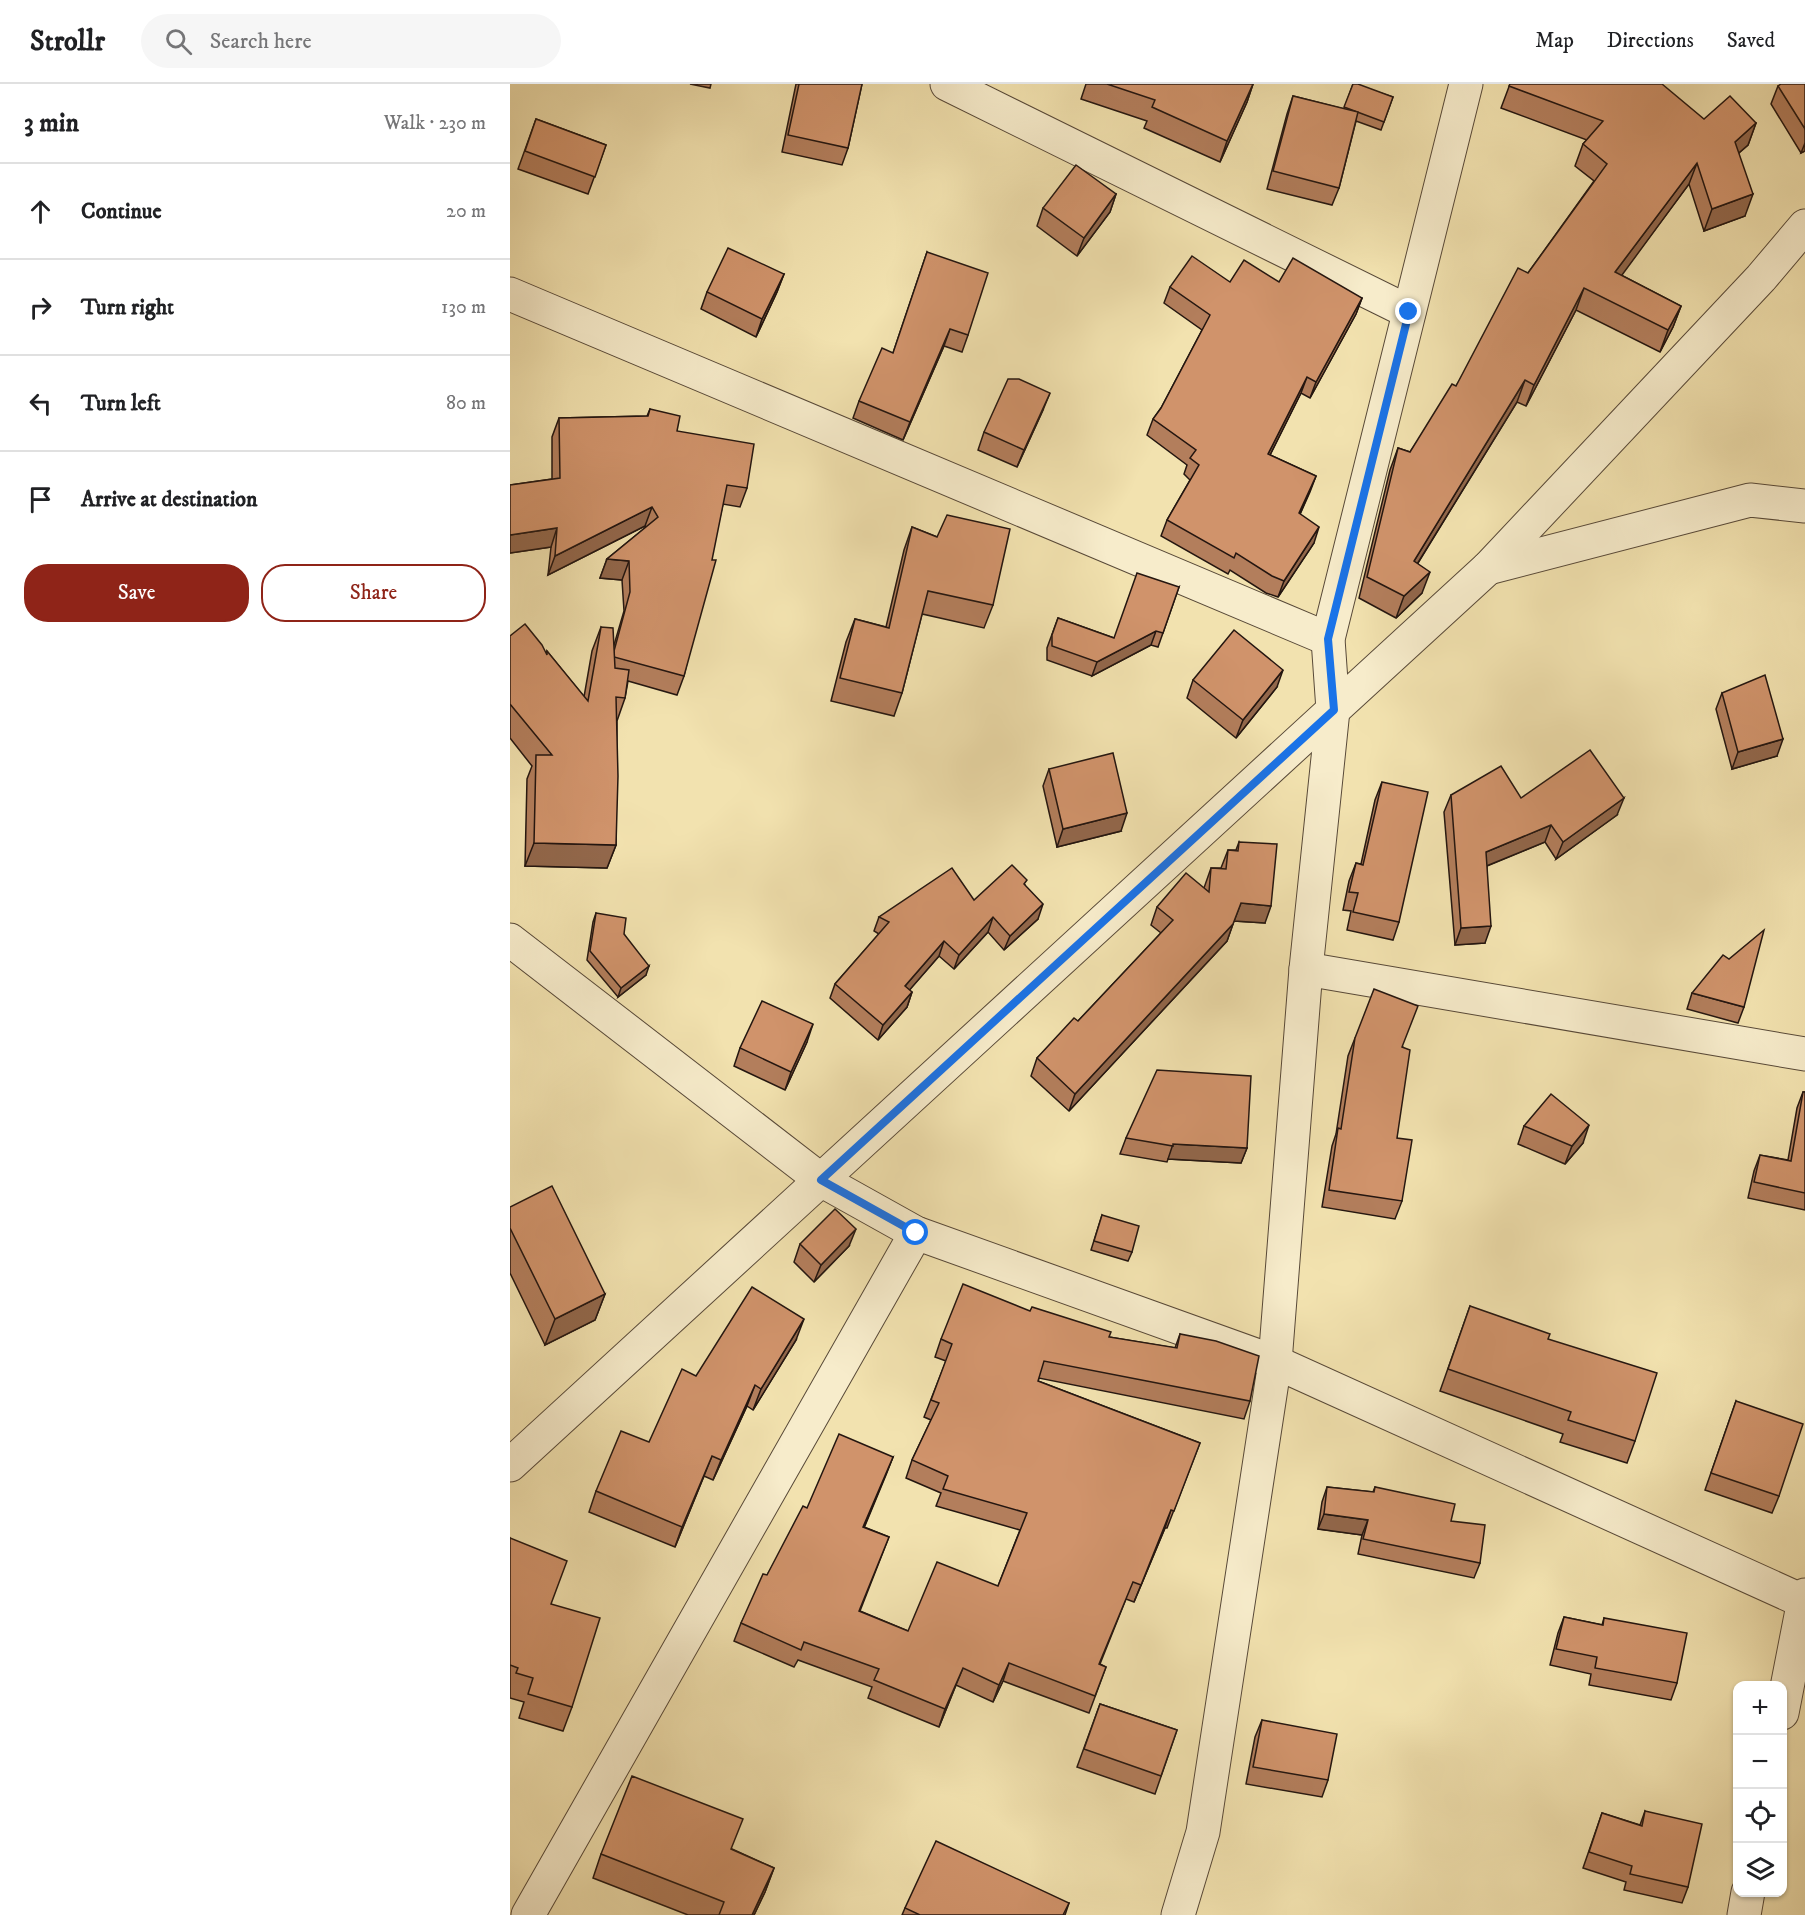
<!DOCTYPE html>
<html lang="en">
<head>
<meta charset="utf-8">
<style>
  :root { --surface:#fff; --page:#f6f6f6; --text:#202124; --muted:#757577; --line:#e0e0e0; --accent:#8f2418 }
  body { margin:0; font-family:"IM FELL DW Pica",serif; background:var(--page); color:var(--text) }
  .controls { position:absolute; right:18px; bottom:18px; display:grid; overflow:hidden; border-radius:12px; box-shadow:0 2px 4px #0004 }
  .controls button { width:54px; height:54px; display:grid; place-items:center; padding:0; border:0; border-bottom:2px solid var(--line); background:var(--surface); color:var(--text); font:30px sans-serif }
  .stop { position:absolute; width:18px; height:18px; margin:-14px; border:4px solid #1a73e8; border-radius:50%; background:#fff }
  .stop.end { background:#1a73e8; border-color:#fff; box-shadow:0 2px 6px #0008 }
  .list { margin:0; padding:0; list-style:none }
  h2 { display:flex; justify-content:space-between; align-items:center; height:78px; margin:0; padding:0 24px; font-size:26px }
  h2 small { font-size:20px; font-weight:400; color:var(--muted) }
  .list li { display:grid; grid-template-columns:39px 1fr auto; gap:18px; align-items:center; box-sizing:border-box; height:96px; padding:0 24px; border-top:2px solid var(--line) }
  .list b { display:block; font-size:22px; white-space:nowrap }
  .list em { font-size:20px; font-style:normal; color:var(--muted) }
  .actions { display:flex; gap:12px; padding:18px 24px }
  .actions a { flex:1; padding:14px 0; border:2px solid var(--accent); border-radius:24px; text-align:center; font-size:21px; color:var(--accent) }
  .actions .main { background:var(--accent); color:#fff }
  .icon { flex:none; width:33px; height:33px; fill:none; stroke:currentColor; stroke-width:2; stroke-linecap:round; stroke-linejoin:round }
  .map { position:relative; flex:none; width:1295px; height:1831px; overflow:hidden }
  header { display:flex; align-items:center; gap:36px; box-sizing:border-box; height:84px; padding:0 30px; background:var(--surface); border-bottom:2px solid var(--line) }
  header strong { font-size:28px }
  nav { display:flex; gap:33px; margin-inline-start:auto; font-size:21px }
  .search { width:420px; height:54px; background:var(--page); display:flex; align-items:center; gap:15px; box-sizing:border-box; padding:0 21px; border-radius:33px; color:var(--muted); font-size:22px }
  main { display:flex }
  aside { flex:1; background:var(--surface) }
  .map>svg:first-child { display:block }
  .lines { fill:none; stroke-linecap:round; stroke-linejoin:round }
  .minor-casing { stroke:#584938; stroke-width:35 }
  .minor { stroke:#f7eccb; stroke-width:33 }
  .wall { fill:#b37e5c; stroke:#241610; stroke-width:1.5 }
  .shaded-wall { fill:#92674b; stroke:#241610; stroke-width:1.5 }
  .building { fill:#d0936b; stroke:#241610; stroke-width:1.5 }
  .route { stroke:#1a73e8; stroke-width:8 }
</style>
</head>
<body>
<header>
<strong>Strollr</strong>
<div class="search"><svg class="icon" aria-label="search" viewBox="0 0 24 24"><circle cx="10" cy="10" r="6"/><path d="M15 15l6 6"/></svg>Search here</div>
<nav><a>Map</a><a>Directions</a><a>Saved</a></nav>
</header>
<main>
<aside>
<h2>3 min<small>Walk · 230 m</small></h2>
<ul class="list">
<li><svg class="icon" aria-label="ahead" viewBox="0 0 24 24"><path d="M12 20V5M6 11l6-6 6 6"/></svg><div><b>Continue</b></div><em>20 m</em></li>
<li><svg class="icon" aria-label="right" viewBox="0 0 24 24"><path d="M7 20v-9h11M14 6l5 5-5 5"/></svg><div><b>Turn right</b></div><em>130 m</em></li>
<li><svg class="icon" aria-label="left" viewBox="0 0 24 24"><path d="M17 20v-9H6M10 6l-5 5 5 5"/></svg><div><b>Turn left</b></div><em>80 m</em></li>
<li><svg class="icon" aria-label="arrive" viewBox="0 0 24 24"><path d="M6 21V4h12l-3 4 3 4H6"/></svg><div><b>Arrive at destination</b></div></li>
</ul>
<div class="actions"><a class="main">Save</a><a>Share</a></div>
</aside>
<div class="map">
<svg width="1295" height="1831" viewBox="0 0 1295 1831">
  <rect width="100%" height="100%" fill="#f2e2af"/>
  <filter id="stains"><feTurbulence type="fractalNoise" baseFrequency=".00333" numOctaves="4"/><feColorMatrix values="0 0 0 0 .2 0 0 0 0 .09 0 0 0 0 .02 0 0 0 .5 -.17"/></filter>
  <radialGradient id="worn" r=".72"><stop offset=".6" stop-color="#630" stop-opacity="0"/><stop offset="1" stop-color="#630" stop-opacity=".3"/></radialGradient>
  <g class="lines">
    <g class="minor-casing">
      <g id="minor">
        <polyline points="437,0 899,228"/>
        <polyline points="0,210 818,555"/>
        <polyline points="978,484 1240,416 1295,422"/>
        <polyline points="0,856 311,1096 406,1149 765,1278 1295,1518"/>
        <polyline points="796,885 1295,970"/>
        <polyline points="0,1381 978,484 1251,194 1295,142"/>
        <polyline points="1272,1629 1295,1511"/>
        <polyline points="18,1831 406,1149"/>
        <polyline points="668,1831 693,1748 765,1278 796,885 823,626 818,555 956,0"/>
        <polyline points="1234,1831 1238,1808"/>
      </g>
    </g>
    <use href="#minor" class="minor"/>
  </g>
  <g class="wall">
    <polygon points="180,0 201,0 200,4"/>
    <polygon points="286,0 352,0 338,64 332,81 272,68"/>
    <polygon points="576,0 743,0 737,18 710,78 634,44 637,37 571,15"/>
    <polygon points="843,0 883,13 871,46 846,37 829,104 822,121 757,105 777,30 783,12 834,25"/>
    <polygon points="1000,0 1194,35 1246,39 1238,61 1229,69 1235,132 1194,147 1179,100 1111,191 1171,222 1163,243 1150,268 1066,226 1016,322 1007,318 908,479 912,509 886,534 849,514 880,386 888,364 900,368 946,302 1018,189 1084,97 1065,82 1073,60 1077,56 991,24"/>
    <polygon points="1295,0 1295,67 1291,69 1261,20 1268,2"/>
    <polygon points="26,35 96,61 78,110 8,85"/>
    <polygon points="606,110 600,128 567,172 527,142 533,124"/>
    <polygon points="417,168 458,251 452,268 434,262 393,356 343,334 349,317 383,269"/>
    <polygon points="274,190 267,208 246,253 191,225 197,208"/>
    <polygon points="720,198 769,198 852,214 846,230 800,314 791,309 760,371 806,392 790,430 804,459 768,513 756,509 720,486 718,490 651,452 657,436 680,396 674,390 677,381 637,351 643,335 651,324 692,246 654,219 660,203"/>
    <polygon points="140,325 237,404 230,423 213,420 174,592 167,611 118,597 115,614 107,637 106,761 97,784 15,782 17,695 22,682 0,654 0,552 36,570 37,567 74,613 82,567 91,543 104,561 114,527 112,496 90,494 97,475 136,443 135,442 38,491 41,463 0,469 0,401 42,395 42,353 49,334 137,332"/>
    <polygon points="533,326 507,383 468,366 474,348"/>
    <polygon points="402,443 427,453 483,521 474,544 412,530 392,609 384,632 321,617 336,558 345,535 376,543 394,466"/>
    <polygon points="669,503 648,563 641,561 582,592 537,576 537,564 548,534 604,554"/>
    <polygon points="683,596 767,603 726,654 677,614"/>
    <polygon points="1212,609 1267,672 1222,685 1206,625"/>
    <polygon points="539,685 611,747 547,763 533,702"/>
    <polygon points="872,698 889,838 883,856 837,846 841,827 833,826 839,797 846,779 851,780 865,716"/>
    <polygon points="941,711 1011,714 1107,731 1046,775 1035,758 977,782 975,859 945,861 934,728"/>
    <polygon points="729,758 755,839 724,837 717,857 559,1027 521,992 527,974 568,937 651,849 641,841 647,823 694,804 701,784 711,784 718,766 726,766"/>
    <polygon points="515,801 528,835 494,866 478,848 444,885 429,872 399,906 402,908 397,923 368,956 320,914 325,900 369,850 364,847 369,833 464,816"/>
    <polygon points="86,829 114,850 136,891 108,913 77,876 83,838"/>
    <polygon points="1182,909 1234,923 1228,939 1177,925"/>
    <polygon points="845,954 893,963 887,1054 892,1117 885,1135 812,1123 822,1062 826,1050 838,972"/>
    <polygon points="297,958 275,1006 224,982 230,964"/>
    <polygon points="1293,1008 1295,1008 1295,1126 1238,1114 1244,1087 1250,1071 1278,1076 1287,1024"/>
    <polygon points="1014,1042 1073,1059 1055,1080 1008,1060"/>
    <polygon points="616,1054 737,1064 731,1079 658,1075 657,1078 610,1070"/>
    <polygon points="0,1123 95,1210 85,1236 35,1261 0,1189"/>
    <polygon points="592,1131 622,1168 618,1177 581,1166"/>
    <polygon points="290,1160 339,1162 304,1198 284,1178"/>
    <polygon points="960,1222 1125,1357 1117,1379 1050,1358 1053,1350 930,1307"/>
    <polygon points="520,1227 599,1253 665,1264 670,1250 740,1317 734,1335 529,1294 528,1297 690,1359 657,1444 655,1444 624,1518 616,1515 590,1580 596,1583 579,1629 493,1597 483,1618 446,1601 429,1643 358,1614 362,1603 288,1576 284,1583 224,1557 231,1539 257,1491 297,1424 383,1373 354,1443 379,1453 350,1527 398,1547 488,1502 510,1446 426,1422 431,1409 396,1394 402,1376 421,1336 414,1333 436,1277 425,1273 431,1255"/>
    <polygon points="286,1256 243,1326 237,1322 203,1396 194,1392 165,1463 79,1428 86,1407 139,1358 186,1292"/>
    <polygon points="1226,1317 1269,1412 1262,1429 1195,1406"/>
    <polygon points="817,1403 863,1408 865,1403 941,1437 970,1479 964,1494 848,1470 852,1451 808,1445 812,1418"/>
    <polygon points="0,1454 41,1520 62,1623 53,1647 9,1634 14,1618 0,1614"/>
    <polygon points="1054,1533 1092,1541 1094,1534 1167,1599 1161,1616 1079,1601 1081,1590 1040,1581 1048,1549"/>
    <polygon points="590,1620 667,1646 645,1710 567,1683"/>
    <polygon points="752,1636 818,1696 812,1713 736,1700 745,1653"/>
    <polygon points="1135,1727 1178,1803 1172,1819 1114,1806 1116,1798 1073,1784 1092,1729 1130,1741"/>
    <polygon points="222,1765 264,1784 255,1808 244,1831 178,1831 83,1794 91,1770"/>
    <polygon points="559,1819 555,1831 392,1831 395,1824"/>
  </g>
  <g class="shaded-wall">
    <polygon points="743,0 737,18 710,78 717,57"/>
    <polygon points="1246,39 1238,61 1217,79 1225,58"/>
    <polygon points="1295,59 1295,67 1291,69"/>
    <polygon points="1187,79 1179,100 1098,210 1105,188"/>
    <polygon points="606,110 600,128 567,172 574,154"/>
    <polygon points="1243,110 1235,132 1194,147 1202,125"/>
    <polygon points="274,190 267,208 246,253 252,235"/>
    <polygon points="1074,204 1066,226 1016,322 1024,301"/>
    <polygon points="852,214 846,230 800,314 806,298"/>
    <polygon points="1171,222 1163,243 1150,268 1158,246"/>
    <polygon points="440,245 434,262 393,356 400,338"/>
    <polygon points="797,293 791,309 752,387 758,370"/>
    <polygon points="1015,296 1007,318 896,498 904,477"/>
    <polygon points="540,309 533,326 507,383 514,366"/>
    <polygon points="806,392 800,408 783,446 789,429"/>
    <polygon points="142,423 135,442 38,491 45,472"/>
    <polygon points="809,443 804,459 768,513 774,497"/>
    <polygon points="47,444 41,463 0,469 0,451"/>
    <polygon points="97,475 119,477 112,496 90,494"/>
    <polygon points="920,488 912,509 886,534 894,512"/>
    <polygon points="646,547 641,561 582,592 587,578"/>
    <polygon points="773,586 767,603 726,654 733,636"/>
    <polygon points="1273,655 1267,672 1222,685 1228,668"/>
    <polygon points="1114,714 1107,731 1046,775 1053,758"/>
    <polygon points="617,729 611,747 547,763 553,745"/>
    <polygon points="1041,741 1035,758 969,785 976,768"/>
    <polygon points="24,759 106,761 97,784 15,782"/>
    <polygon points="731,819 761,822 755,839 724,837"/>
    <polygon points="533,820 528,835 494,866 500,852"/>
    <polygon points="483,833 478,848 444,885 449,871"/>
    <polygon points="723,840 717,857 559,1027 565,1010"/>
    <polygon points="981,842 975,859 945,861 951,844"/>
    <polygon points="434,857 429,872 390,917 395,902"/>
    <polygon points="139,882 136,891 108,913 111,904"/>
    <polygon points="402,908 397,923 368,956 373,941"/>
    <polygon points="303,940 297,958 275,1006 281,988"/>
    <polygon points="1079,1041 1073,1059 1055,1080 1062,1062"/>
    <polygon points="663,1060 737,1064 731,1079 658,1075"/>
    <polygon points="346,1145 339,1162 304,1198 311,1181"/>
    <polygon points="95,1210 85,1236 35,1261 45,1235"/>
    <polygon points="294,1235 286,1256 243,1326 251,1305"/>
    <polygon points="245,1301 237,1322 203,1396 211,1376"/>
    <polygon points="202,1372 194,1392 165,1463 172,1443"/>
    <polygon points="383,1373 376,1391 347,1461 353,1443"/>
    <polygon points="661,1426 655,1444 624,1518 631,1501"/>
    <polygon points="814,1430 858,1436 852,1451 808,1445"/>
    <polygon points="499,1579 493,1597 483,1618 489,1601"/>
    <polygon points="453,1584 446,1601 429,1643 435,1625"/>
    <polygon points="264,1784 255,1808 244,1831 242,1831"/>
  </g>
  <g class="building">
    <polygon points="289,0 352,0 338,64 278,51"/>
    <polygon points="597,0 743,0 717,57 642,23 645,16"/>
    <polygon points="843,0 848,0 883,13 874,38 834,23"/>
    <polygon points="1000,0 1152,0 1194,35 1220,12 1246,39 1225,58 1243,110 1202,125 1187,79 1105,188 1171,222 1158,246 1074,204 1024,301 1015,296 904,477 920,488 894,512 857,493 888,364 900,368 942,300 946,302 1008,184 1018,189 1097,80 1073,60 1093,37 999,2"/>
    <polygon points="1271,0 1295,0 1295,45 1268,2"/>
    <polygon points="783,12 848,28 829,104 763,87"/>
    <polygon points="26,35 96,61 85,93 15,67"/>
    <polygon points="566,81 606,110 574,154 533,124"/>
    <polygon points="218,164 274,190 252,235 197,208"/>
    <polygon points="417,168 478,189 458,251 440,245 400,338 349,317 372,264 383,269"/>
    <polygon points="682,172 720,198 734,176 769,198 783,174 852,214 806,298 797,293 758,370 806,392 789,429 809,443 774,497 762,492 726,469 724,474 657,436 689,381 680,374 686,366 643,335 651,324 700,231 660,203"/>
    <polygon points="498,295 509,295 540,309 514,366 474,348"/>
    <polygon points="140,325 170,332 167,347 244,360 237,404 217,401 202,476 206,476 174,592 104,573 104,567 120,508 119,477 97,475 148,433 142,423 45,472 47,444 0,451 0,401 50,394 49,334 138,332"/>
    <polygon points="437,431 500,445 483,521 418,507 392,609 330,594 345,535 379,544 402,443 427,453"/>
    <polygon points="627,489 669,503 653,549 646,547 587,578 542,562 542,551 548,534 604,554"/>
    <polygon points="15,540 32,561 37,571 37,567 78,617 91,543 103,544 105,584 119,586 115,614 106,613 108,692 106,761 24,759 26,671 42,671 0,620 0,552"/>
    <polygon points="724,546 773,586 733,636 683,596"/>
    <polygon points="1255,591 1273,655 1228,668 1212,609"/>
    <polygon points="1080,666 1114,714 1053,758 1041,741 976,768 981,842 951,844 941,711 991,682 1011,714"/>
    <polygon points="603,669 617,729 553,745 539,685"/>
    <polygon points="872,698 918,708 889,838 843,828 848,809 839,808 846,779 853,781"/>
    <polygon points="729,758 767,760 761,822 731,819 723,840 565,1010 527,974 564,934 568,937 663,836 647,823 676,789 699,808 701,784 716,785 718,766 728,767"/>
    <polygon points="502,781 517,796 514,800 533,820 500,852 483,833 449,871 434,857 395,902 402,908 373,941 325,900 379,838 369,833 442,784 464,816"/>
    <polygon points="86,829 116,834 114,850 139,882 111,904 80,867"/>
    <polygon points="1254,846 1234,923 1182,909 1213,871 1219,875"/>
    <polygon points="864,905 908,922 892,963 900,966 887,1054 902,1056 892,1117 819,1106 828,1044 831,1045 845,954"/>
    <polygon points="252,917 303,940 281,988 230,964"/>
    <polygon points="647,986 741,992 737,1064 663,1060 663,1062 616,1054"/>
    <polygon points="1293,1008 1295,1008 1295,1109 1244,1098 1250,1071 1281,1077"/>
    <polygon points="1041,1010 1079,1041 1062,1062 1014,1042"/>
    <polygon points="42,1102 95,1210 45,1235 0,1144 0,1123"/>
    <polygon points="325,1125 346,1145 311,1181 290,1160"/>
    <polygon points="592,1131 629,1142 622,1168 584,1157"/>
    <polygon points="453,1200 520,1227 522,1223 601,1248 599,1253 667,1264 670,1250 706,1257 749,1272 740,1317 534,1277 528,1297 690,1359 664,1427 661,1426 631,1501 623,1498 589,1580 596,1583 585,1612 499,1579 489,1601 453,1584 435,1625 364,1596 369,1585 294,1558 291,1566 231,1539 253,1490 257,1491 293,1422 297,1424 329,1350 383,1373 353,1443 379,1453 349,1527 398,1547 427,1478 488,1502 517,1429 433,1405 438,1392 402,1376 429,1319 421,1316 442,1260 431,1255"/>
    <polygon points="242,1203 294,1235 251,1305 245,1301 211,1376 202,1372 172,1443 86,1407 111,1347 139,1358 172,1285 186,1292"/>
    <polygon points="960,1222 1040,1250 1038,1255 1147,1289 1125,1357 1058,1336 1061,1328 938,1285"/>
    <polygon points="1226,1317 1293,1340 1269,1412 1201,1389"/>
    <polygon points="817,1403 864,1408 865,1403 945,1420 941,1437 975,1441 970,1479 853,1455 858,1436 814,1430"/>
    <polygon points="0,1454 57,1477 41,1520 90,1534 62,1623 18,1610 23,1594 6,1589 8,1584 0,1581"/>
    <polygon points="1054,1533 1093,1541 1094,1534 1177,1549 1167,1599 1085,1584 1087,1573 1046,1565"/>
    <polygon points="590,1620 667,1646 651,1692 574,1665"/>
    <polygon points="752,1636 827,1650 818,1696 743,1683"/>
    <polygon points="122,1692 233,1735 221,1765 264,1784 242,1831 209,1831 214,1818 91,1770"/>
    <polygon points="1135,1727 1192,1740 1178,1803 1120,1790 1122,1782 1079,1768 1092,1729 1132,1742"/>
    <polygon points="426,1757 559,1819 553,1831 410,1831 395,1824"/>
  </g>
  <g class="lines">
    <polyline class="route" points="406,1149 311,1096 824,626 818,555 899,228"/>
  </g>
  <rect width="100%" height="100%" filter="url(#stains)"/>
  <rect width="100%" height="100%" fill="url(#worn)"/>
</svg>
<div class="controls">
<button>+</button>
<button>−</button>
<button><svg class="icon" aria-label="locate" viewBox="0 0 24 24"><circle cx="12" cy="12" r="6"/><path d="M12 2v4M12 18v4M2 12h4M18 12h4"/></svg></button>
<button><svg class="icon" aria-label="layers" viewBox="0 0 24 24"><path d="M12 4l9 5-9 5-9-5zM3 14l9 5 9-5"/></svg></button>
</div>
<div class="stop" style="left:406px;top:1149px"></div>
<div class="stop end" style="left:899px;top:228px"></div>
</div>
</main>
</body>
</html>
